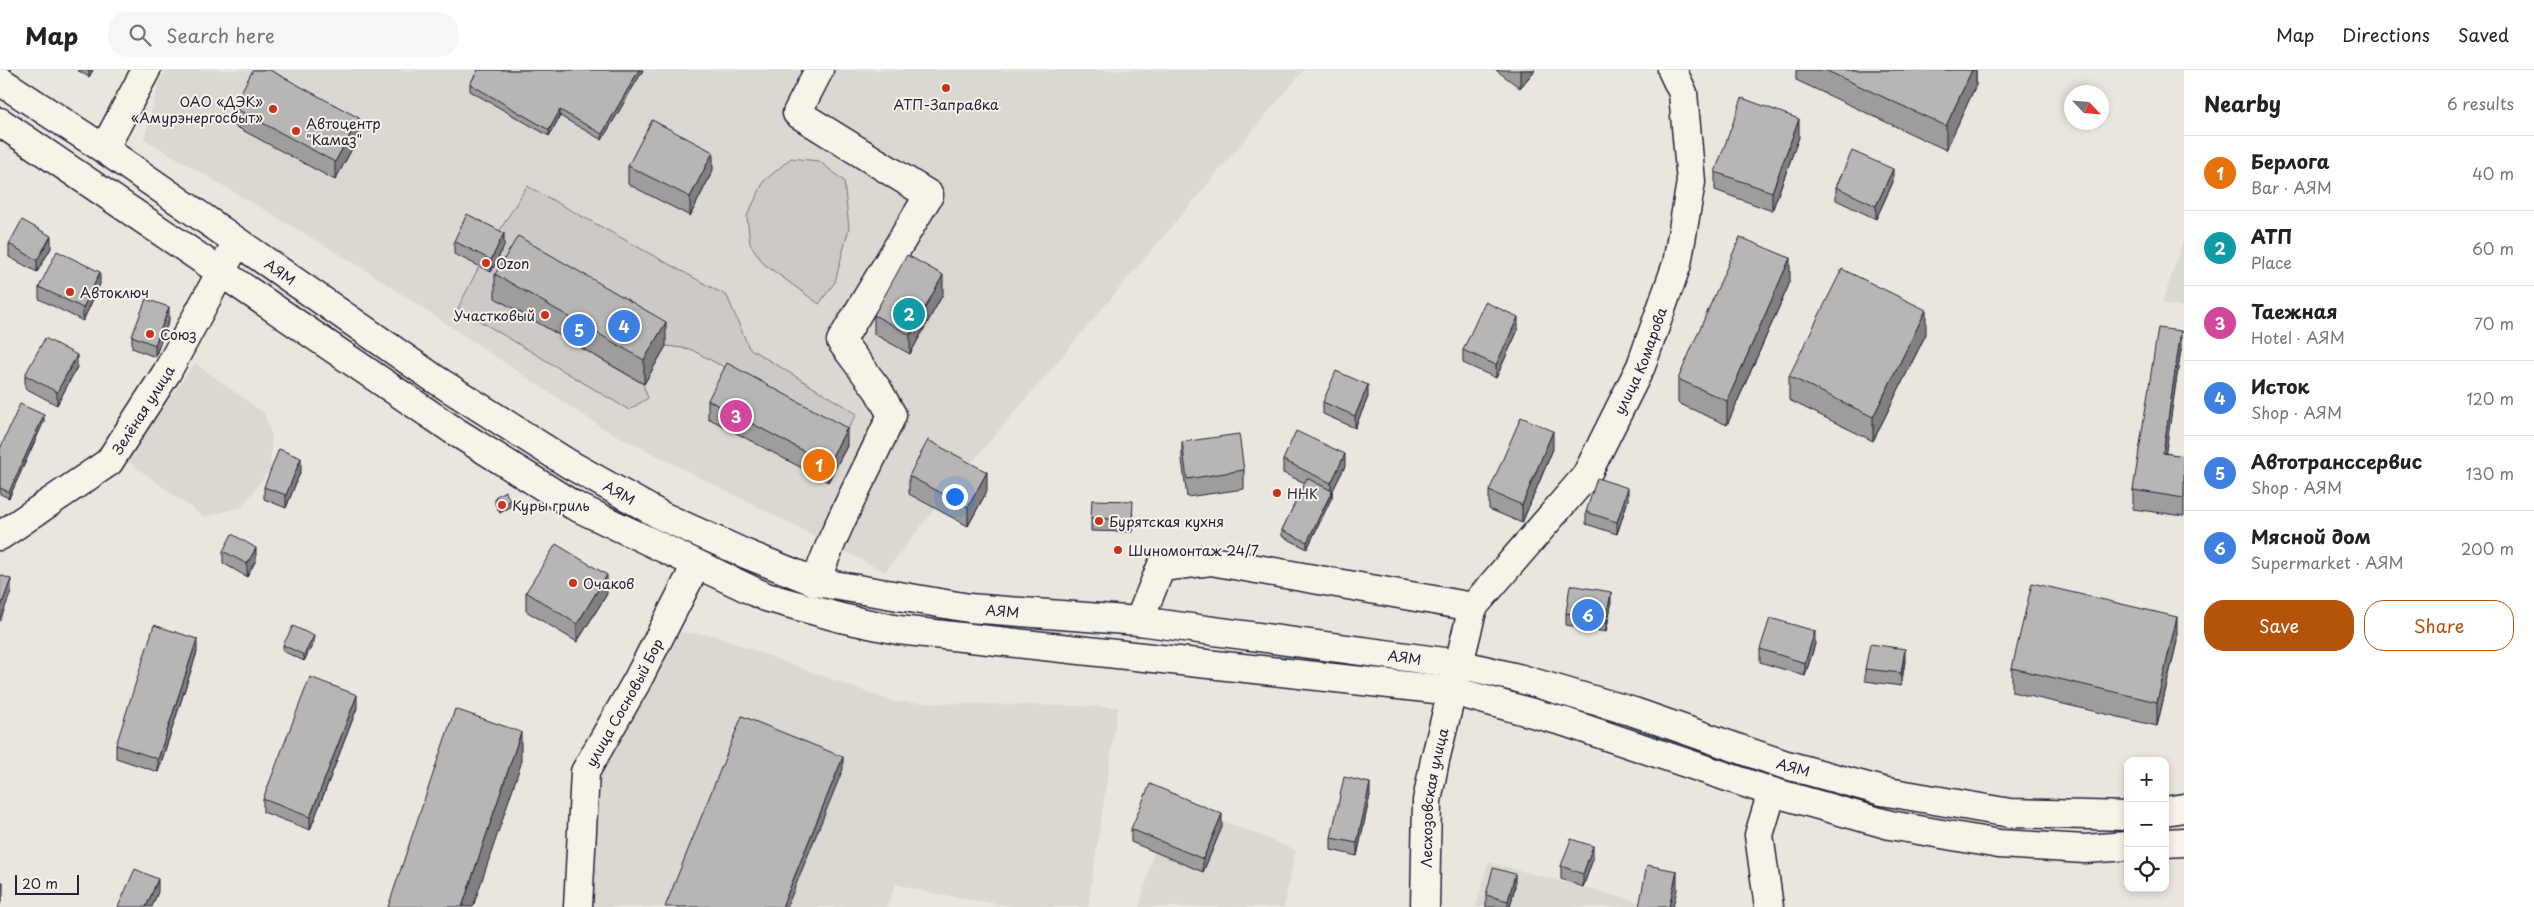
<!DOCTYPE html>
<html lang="en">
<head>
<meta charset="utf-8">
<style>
  :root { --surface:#fff; --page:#f6f6f6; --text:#222; --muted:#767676; --line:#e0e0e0; --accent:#b45309 }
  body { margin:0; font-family:"Playpen Sans",sans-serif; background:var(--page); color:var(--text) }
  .controls { position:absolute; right:15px; bottom:15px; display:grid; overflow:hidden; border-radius:10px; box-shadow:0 2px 8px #0003 }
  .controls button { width:45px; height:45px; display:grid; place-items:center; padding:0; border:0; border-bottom:1px solid var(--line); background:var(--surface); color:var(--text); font:25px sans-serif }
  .compass { position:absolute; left:2064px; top:15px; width:45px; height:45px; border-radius:50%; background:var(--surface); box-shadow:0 2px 8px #0003; rotate:116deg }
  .scale { position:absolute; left:15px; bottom:12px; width:64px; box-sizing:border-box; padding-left:5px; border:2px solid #22223b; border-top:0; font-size:14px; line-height:18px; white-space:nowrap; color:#22223b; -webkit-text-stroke:4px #f7f3e8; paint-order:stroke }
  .you { position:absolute; left:954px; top:426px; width:18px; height:18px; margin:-12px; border:4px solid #fff; border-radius:50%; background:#1a73e8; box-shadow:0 0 0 8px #1a73e833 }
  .badge { display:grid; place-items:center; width:32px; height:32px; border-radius:50%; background:var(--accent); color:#fff; font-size:16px; font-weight:700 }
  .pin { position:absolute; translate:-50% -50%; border:2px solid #fff; box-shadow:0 1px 5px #0006 }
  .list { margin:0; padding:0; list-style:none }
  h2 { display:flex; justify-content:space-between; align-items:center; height:65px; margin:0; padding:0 20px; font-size:21px }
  h2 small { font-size:16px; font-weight:400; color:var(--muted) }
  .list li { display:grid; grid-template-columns:32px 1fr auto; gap:15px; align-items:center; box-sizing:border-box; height:75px; padding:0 20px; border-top:1px solid var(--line) }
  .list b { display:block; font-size:19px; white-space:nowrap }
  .list p { margin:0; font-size:16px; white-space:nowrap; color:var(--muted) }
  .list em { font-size:16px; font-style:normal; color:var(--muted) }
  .actions { display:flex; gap:10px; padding:15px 20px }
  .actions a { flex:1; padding:11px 0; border:1px solid var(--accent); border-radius:20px; text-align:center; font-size:18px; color:var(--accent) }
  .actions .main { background:var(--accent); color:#fff }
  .icon { flex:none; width:28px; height:28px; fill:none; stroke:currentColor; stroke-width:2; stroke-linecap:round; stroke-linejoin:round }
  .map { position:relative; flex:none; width:2184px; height:837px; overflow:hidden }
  header { display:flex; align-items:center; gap:30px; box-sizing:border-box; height:70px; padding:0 25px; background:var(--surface); border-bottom:1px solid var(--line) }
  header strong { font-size:24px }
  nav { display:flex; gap:28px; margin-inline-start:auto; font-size:18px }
  .search { width:350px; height:45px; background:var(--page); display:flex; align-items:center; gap:12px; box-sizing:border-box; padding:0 18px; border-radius:20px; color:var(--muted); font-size:19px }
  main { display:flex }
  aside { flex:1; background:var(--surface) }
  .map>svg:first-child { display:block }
  .built { fill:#dbd8d2 }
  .green { fill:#cdc9c6; stroke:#787680 }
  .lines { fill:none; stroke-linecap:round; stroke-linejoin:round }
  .minor-casing { stroke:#22223b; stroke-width:31 }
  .highway-casing { stroke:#22223b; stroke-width:31 }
  .minor { stroke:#f7f3e8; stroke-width:28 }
  .highway { stroke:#f7f3e8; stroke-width:28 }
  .wall { fill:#9e9d9c; stroke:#22223b }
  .shaded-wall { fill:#817f7f; stroke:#22223b }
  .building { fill:#b8b6b5; stroke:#22223b }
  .poi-dot { fill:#c8321e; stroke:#f7f3e8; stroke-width:2 }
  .labels { text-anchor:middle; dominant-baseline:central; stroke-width:4; stroke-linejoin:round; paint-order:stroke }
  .poi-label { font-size:14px; fill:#22223b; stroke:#f7f3e8; text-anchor:start }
  .street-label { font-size:14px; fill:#22223b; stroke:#f7f3e8 }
</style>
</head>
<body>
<header>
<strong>Map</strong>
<div class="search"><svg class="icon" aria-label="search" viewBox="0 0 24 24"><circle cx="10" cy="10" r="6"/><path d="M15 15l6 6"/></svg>Search here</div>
<nav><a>Map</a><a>Directions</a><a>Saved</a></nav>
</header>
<main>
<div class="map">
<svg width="2184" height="837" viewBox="0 0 2184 837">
  <rect width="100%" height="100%" fill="#eae6de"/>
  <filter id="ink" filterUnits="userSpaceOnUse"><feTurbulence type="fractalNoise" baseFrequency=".02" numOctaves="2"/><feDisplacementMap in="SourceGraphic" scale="10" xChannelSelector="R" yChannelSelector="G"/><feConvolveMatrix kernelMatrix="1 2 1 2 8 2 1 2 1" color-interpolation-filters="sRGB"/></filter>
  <g filter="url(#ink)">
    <g class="built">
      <polygon points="166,0 1304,0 959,408 885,502 601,357 361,197 144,69 159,12"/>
      <polygon points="2184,167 2184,238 2162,234"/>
      <polygon points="195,293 264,343 272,366 270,399 242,437 204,447 126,390"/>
      <polygon points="679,562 712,565 894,632 1118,637 1088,837 1016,837 931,823 896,814 887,837 585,837 595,694"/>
      <polygon points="1169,729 1296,780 1284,837 1139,837"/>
      <polygon points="1488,792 1658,837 1476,837"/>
    </g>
    <g class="green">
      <polygon points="791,88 819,91 844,111 849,158 835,212 819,234 764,194 750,174 747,146 764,111"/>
      <polygon points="527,116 727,226 749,278 857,344 846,362 690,279 666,276 518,190 496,228 643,314 648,328 629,340 458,238 487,181"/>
    </g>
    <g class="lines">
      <g class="minor-casing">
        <g id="minor">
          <polyline points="104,79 146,0"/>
          <path id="s1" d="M0,466L109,392L167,302L237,172"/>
          <path d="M816,512C836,454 867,400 892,345L878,320L841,271L929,125L797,43L819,0"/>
          <polyline points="1139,551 1161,497 1211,491 1473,537"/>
          <path id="s2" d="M578,837L585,702L637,611L696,495"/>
          <path id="s3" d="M1425,837L1427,731L1435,690L1473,537L1586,406L1641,296L1677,194L1691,112L1683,23L1672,0"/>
          <polyline points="1769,837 1759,765 1772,722"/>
        </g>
      </g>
      <g class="highway-casing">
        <g id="highway">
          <path id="s4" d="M0,11L104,79L435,309L569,394L662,446L746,484L816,512L969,538L1139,551L1459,594L1518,608L1634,642L1783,694L1882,721L2010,743L2128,746"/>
          <polyline points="0,52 453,360 573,435 766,527 841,548 898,560 1453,621 1565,652 1772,722 1890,755 1999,774 2085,779 2128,776"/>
          <polyline points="2165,741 2184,738"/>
          <polyline points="2165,773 2184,772"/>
        </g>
      </g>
      <use href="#minor" class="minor"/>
      <use href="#highway" class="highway"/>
    </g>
    <g class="wall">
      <polygon points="77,0 93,0 89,7"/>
      <polygon points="478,0 643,0 602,70 560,46 549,66 470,21 470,14"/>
      <polygon points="1496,0 1535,0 1520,18"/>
      <polygon points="1796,0 1976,0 1976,15 1946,80 1796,10"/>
      <polygon points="233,37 359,66 335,110 233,55"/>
      <polygon points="1799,67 1772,141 1715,120 1715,102"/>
      <polygon points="628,96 713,100 690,146 628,114"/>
      <polygon points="1893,112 1876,149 1836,130 1836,117"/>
      <polygon points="454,171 504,176 491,202 454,184"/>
      <polygon points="9,174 51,178 37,202 9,187"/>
      <polygon points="495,204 666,276 644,314 495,228"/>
      <polygon points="1790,212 1727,355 1678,333 1678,309"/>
      <polygon points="100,214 83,251 39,229 39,217"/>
      <polygon points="943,224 910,284 874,264 874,245"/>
      <polygon points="169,250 155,287 132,278 132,266"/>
      <polygon points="1518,260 1496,308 1463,293 1463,280"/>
      <polygon points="1926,264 1873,371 1789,330 1789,306"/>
      <polygon points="2181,279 2165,383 2184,386 2184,446 2133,439 2133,420"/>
      <polygon points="77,297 57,335 25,318 25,305"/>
      <polygon points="1368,327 1355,358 1323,344 1323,332"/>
      <polygon points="708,330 847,376 828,412 708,348"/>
      <polygon points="44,351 9,428 0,424 0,379"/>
      <polygon points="1182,372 1244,400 1244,419 1187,427 1182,390"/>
      <polygon points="1553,379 1522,453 1489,439 1489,421"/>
      <polygon points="1283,390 1345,396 1332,422 1332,427 1307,479 1282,466 1282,460 1305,413 1283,403"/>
      <polygon points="301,400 286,438 264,429 264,417"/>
      <polygon points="909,406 987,421 968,456 909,424"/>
      <polygon points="495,427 510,437 500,443 495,434"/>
      <polygon points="1628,430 1617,464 1586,454 1586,442"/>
      <polygon points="1133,444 1132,462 1091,461 1091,448"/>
      <polygon points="223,481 256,490 247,507 223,493"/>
      <polygon points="526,522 607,524 577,572 526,541"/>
      <polygon points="1611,535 1606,562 1566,555 1566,543"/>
      <polygon points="2177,571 2157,656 2012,622 2012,598"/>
      <polygon points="314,572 304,591 283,581 283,575"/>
      <polygon points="1815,574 1805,606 1760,592 1760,579"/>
      <polygon points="197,582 158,702 116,688 116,675"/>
      <polygon points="1905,591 1901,616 1865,611 1865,599"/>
      <polygon points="357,638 310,760 263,742 263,729"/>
      <polygon points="1370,725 1357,786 1331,780 1331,768"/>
      <polygon points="1222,757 1203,802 1131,772 1131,759"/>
      <polygon points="1593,789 1583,817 1561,809 1561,796"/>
      <polygon points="1515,816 1510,837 1486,837 1486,825"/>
    </g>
    <g class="shaded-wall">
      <polygon points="90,0 93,0 89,7 89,1"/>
      <polygon points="639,0 643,0 602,70 602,64"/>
      <polygon points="1520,0 1535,0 1520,18"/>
      <polygon points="1972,0 1976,0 1976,15 1946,80 1946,56"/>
      <polygon points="560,40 560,46 549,66 549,60"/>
      <polygon points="359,48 359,66 335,110 335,92"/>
      <polygon points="1799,49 1799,67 1772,141 1772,122"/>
      <polygon points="713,82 713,100 690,146 690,127"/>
      <polygon points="1893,99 1893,112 1876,149 1876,136"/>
      <polygon points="504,163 504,176 491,202 491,190"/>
      <polygon points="51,166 51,178 37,202 37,190"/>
      <polygon points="1790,188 1790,212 1727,355 1727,331"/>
      <polygon points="100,202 100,214 83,251 83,238"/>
      <polygon points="943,205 943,224 910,284 910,265"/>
      <polygon points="169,237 169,250 155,287 155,275"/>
      <polygon points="1926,240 1926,264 1873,371 1873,347"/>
      <polygon points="1518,247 1518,260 1496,308 1496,295"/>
      <polygon points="666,252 666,276 644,314 644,290"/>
      <polygon points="2181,261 2181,279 2163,401 2163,383"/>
      <polygon points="77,285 77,297 57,335 57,322"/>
      <polygon points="1368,315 1368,327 1355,358 1355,346"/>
      <polygon points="44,345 44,351 9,428 9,422"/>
      <polygon points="847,358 847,376 828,412 828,394"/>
      <polygon points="1553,361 1553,379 1522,453 1522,435"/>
      <polygon points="1345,384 1345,396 1332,422 1332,427 1307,479 1307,472 1331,424 1331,413"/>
      <polygon points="301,388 301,400 286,438 286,425"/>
      <polygon points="987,402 987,421 968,456 968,437"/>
      <polygon points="1628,418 1628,430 1617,464 1617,452"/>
      <polygon points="510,430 510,437 500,443 500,436"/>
      <polygon points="256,478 256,490 247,507 247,494"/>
      <polygon points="607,505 607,524 577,572 577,554"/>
      <polygon points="11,509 11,522 0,551 0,539"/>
      <polygon points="1611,522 1611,535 1606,562 1606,549"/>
      <polygon points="2177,547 2177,571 2157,656 2157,632"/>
      <polygon points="1815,561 1815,574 1805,606 1805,593"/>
      <polygon points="314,566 314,572 304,591 304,585"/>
      <polygon points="197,569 197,582 158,702 158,689"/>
      <polygon points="1905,579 1905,591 1901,616 1901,603"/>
      <polygon points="357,625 357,638 310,760 310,747"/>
      <polygon points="521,662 521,694 473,837 462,837"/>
      <polygon points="843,687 843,699 787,837 782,837"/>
      <polygon points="1370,713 1370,725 1357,786 1357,773"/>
      <polygon points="1222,744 1222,757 1203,802 1203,789"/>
      <polygon points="1593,776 1593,789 1583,817 1583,804"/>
      <polygon points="1677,801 1677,820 1673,837 1669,837"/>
      <polygon points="1515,804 1515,816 1510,837 1508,837 1508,831"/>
      <polygon points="158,809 158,822 152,837 146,837"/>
      <polygon points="3,812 3,825 0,835 0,823"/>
    </g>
    <g class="building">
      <polygon points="253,0 270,0 359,48 335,92 233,37"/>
      <polygon points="478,0 639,0 602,64 560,40 549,60 470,14"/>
      <polygon points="1825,0 1972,0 1946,56"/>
      <polygon points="1742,28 1799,49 1772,122 1715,102"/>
      <polygon points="652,50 713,82 690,127 628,96"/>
      <polygon points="1852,81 1893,99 1876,136 1836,117"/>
      <polygon points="467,144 504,163 491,190 454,171"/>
      <polygon points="22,150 51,166 37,190 9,174"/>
      <polygon points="518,166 666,252 644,290 495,204"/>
      <polygon points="1740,167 1790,188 1727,331 1678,309"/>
      <polygon points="57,181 100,202 83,238 39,217"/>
      <polygon points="907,185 943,205 910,265 874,245"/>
      <polygon points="1842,199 1926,240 1873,347 1789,306"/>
      <polygon points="146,229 169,237 155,275 132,266"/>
      <polygon points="1485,232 1518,247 1496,295 1463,280"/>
      <polygon points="2158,258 2181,261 2163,383 2184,386 2184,428 2133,420"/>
      <polygon points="45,268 77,285 57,322 25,305"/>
      <polygon points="727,293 847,358 828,394 708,330"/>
      <polygon points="1336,301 1368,315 1355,346 1323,332"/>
      <polygon points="20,334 44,345 9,422 0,418 0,379"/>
      <polygon points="1521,347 1553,361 1522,435 1489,421"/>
      <polygon points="1296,361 1345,384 1331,413 1283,390"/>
      <polygon points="1239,364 1244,400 1187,409 1182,372"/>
      <polygon points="928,370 987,402 968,437 909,406"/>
      <polygon points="279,379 301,388 286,425 264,417"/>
      <polygon points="1307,408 1332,421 1307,472 1282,460"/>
      <polygon points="1597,408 1628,418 1617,452 1586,442"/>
      <polygon points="505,421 510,430 500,436 495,427"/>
      <polygon points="1092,430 1133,431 1132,450 1091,448"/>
      <polygon points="232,464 256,478 247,494 223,481"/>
      <polygon points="556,474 607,505 577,554 526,522"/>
      <polygon points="0,505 11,509 0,539"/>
      <polygon points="2032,513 2177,547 2157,632 2012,598"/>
      <polygon points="1570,515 1611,522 1606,549 1566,543"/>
      <polygon points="1770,548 1815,561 1805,593 1760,579"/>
      <polygon points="154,555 197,569 158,689 116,675"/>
      <polygon points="293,556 314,566 304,585 283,575"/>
      <polygon points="1870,574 1905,579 1901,603 1865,599"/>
      <polygon points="310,607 357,625 310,747 263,729"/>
      <polygon points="455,639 521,662 462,837 388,837"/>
      <polygon points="742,646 843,687 782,837 665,837"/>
      <polygon points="1344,707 1370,713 1357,773 1331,768"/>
      <polygon points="1150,714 1222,744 1203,789 1131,759"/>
      <polygon points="1571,769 1593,776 1583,804 1561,796"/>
      <polygon points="1647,795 1677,801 1669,837 1639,837"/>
      <polygon points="1493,798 1515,804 1508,831 1486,825"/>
      <polygon points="135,799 158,809 146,837 118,837"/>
      <polygon points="0,811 3,812 0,823"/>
    </g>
  </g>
  <g class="poi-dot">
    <circle cx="946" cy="18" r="5"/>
    <circle cx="273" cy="39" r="5"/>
    <circle cx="296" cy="61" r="5"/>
    <circle cx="486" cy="193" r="5"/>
    <circle cx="70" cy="222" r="5"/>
    <circle cx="545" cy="245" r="5"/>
    <circle cx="150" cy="264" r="5"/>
    <circle cx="1277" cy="423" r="5"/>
    <circle cx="502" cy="435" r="5"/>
    <circle cx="1099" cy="451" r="5"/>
    <circle cx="1118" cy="480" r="5"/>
    <circle cx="573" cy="513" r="5"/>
  </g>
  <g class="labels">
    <g class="poi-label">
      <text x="263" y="31" text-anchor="end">ОАО «ДЭК»<tspan x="263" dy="16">«Амурэнергосбыт»</tspan></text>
      <text x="946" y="34" text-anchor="middle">АТП-Заправка</text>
      <text x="306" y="53">Автоцентр<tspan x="306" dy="16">"Камаз"</tspan></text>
      <text x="496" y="193">Ozon</text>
      <text x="80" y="222">Автоключ</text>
      <text x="535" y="245" text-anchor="end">Участковый</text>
      <text x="160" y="264">Союз</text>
      <text x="1287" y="423">ННК</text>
      <text x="512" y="435">Куры гриль</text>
      <text x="1109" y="451">Бурятская кухня</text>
      <text x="1128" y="480">Шиномонтаж 24/7</text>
      <text x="583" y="513">Очаков</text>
    </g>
    <g class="street-label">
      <text stroke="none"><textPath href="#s4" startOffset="339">АЯМ</textPath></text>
      <text stroke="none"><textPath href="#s3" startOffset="606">улица Комарова</textPath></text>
      <text stroke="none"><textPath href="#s1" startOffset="194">Зелёная улица</textPath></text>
      <text stroke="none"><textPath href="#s4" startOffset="744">АЯМ</textPath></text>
      <text stroke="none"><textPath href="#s4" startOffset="1149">АЯМ</textPath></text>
      <text stroke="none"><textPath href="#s4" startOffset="1554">АЯМ</textPath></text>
      <text stroke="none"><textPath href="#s2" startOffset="215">улица Сосновый Бор</textPath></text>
      <text stroke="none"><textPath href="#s4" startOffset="1959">АЯМ</textPath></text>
      <text stroke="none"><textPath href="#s3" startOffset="110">Лесхозовская улица</textPath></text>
    </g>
  </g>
</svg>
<div class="controls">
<button>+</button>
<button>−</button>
<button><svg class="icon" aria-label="locate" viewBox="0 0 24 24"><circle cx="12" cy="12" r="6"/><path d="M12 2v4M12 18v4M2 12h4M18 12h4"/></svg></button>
</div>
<svg class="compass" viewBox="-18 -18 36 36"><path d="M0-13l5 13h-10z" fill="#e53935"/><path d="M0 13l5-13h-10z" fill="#767676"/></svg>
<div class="scale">20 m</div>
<div class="you"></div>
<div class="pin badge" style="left:819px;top:395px;background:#e8710a">1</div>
<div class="pin badge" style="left:909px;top:244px;background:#0f9aa8">2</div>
<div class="pin badge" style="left:736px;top:346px;background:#d1479c">3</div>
<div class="pin badge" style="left:624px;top:256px;background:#3f7fe0">4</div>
<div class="pin badge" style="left:579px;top:260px;background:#3f7fe0">5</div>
<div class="pin badge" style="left:1588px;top:545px;background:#3f7fe0">6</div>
</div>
<aside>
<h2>Nearby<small>6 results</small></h2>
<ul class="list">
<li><span class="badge" style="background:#e8710a">1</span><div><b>Берлога</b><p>Bar · АЯМ</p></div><em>40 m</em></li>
<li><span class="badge" style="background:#0f9aa8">2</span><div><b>АТП</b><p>Place</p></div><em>60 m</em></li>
<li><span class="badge" style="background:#d1479c">3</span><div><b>Таежная</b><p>Hotel · АЯМ</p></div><em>70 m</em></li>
<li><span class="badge" style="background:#3f7fe0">4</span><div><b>Исток</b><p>Shop · АЯМ</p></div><em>120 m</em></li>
<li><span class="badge" style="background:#3f7fe0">5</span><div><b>Автотранссервис</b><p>Shop · АЯМ</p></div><em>130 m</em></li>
<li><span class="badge" style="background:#3f7fe0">6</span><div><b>Мясной дом</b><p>Supermarket · АЯМ</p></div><em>200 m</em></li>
</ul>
<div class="actions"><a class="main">Save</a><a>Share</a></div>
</aside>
</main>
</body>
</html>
